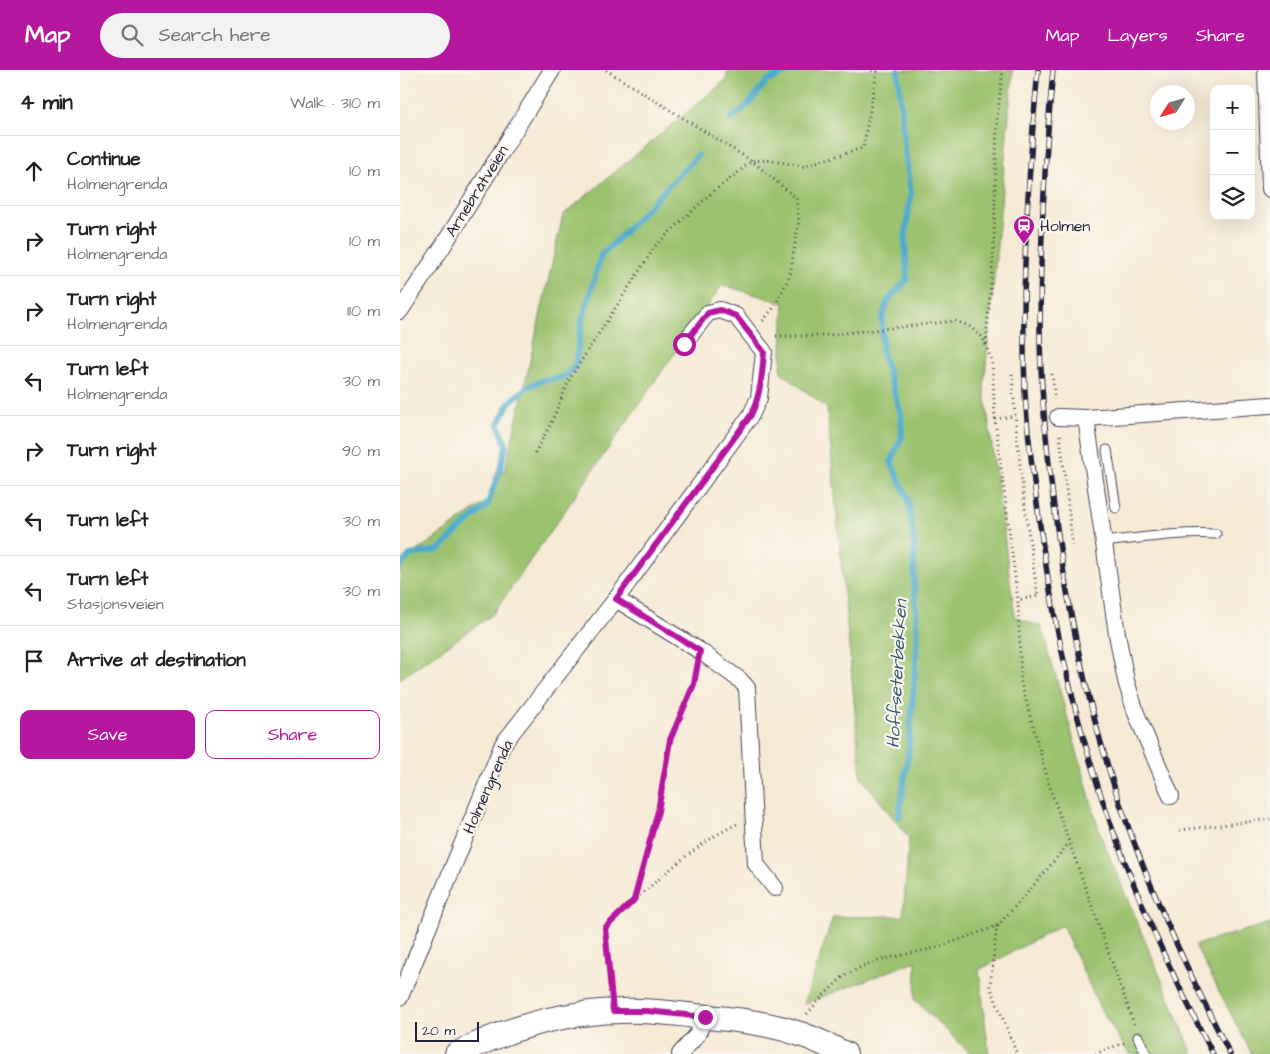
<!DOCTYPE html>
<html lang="en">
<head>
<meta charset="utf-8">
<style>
  :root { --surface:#fff; --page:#f2f2f2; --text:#202124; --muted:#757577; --line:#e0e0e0; --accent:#b5179e }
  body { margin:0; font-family:"Architects Daughter",sans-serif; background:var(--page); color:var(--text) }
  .controls { position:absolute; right:15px; top:15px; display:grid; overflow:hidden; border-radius:10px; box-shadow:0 5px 20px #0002 }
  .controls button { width:45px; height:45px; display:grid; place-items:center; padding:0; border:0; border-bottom:1px solid var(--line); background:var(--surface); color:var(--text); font:25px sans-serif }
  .compass { position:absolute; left:750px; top:15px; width:45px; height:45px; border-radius:50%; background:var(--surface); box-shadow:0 5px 20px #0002; rotate:233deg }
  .scale { position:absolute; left:15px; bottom:12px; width:64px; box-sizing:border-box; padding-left:5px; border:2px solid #22223b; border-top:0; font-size:14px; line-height:18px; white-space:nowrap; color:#22223b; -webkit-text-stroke:4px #fbf7ec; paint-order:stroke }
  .stop { position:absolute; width:15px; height:15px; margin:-11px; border:4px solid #b5179e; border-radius:50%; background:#fff }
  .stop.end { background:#b5179e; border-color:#fff; box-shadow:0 1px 5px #0008 }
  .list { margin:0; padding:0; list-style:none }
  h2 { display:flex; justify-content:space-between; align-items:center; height:65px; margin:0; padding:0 20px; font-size:21px }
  h2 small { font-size:16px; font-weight:400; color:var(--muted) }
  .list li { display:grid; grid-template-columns:32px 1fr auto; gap:15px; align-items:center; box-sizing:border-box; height:70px; padding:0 20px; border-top:1px solid var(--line) }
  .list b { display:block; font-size:19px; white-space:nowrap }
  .list p { margin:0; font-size:16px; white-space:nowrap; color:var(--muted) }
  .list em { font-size:16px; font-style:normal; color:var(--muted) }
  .actions { display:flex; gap:10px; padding:15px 20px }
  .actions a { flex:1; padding:11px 0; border:1px solid var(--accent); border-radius:10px; text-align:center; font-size:18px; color:var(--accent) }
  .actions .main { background:var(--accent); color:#fff }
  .icon { flex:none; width:28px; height:28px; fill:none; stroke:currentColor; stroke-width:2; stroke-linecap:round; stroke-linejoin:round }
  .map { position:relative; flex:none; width:870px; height:984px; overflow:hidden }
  header { display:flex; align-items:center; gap:30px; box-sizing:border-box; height:70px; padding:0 25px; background:var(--accent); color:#fff }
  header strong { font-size:24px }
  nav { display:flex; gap:28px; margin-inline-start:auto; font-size:18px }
  .search { width:350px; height:45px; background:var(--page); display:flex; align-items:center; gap:12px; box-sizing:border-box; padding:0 18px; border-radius:28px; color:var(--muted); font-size:19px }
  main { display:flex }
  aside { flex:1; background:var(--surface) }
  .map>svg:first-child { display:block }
  .green { fill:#9bc26e; stroke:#5e7254 }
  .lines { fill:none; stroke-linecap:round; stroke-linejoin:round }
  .stream { stroke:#4eaacc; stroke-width:6 }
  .lane-casing { stroke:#424052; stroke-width:11 }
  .street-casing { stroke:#424052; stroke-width:18 }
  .secondary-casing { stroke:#424052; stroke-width:26 }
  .path { stroke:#424052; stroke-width:3; stroke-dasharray:1 4; stroke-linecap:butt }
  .lane { stroke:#fff; stroke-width:9 }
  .street { stroke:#fff; stroke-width:16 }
  .secondary { stroke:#fff; stroke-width:24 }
  .rail-casing { stroke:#22223b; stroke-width:5.5 }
  .rail { stroke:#fbf7ec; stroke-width:4; stroke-dasharray:11; stroke-linecap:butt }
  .route { stroke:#b5179e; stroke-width:6 }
  .labels { text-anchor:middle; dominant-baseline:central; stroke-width:4.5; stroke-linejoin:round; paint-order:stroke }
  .street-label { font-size:16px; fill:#22223b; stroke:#fbf7ec }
  .poi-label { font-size:16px; fill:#22223b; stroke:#fbf7ec; text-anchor:start }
  .water-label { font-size:18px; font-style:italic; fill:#345875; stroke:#fbf7ec }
</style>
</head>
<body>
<header>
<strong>Map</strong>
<div class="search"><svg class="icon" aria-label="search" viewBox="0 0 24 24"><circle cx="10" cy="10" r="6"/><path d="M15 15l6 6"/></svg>Search here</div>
<nav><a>Map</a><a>Layers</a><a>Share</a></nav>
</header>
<main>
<aside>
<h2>4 min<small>Walk · 310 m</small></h2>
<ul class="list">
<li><svg class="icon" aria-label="ahead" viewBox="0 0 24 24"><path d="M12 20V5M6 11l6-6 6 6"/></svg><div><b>Continue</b><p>Holmengrenda</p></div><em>10 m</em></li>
<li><svg class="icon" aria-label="right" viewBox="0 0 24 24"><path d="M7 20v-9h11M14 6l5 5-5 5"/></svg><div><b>Turn right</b><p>Holmengrenda</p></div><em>10 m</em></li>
<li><svg class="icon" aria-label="right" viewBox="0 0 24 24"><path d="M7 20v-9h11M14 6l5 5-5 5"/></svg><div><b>Turn right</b><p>Holmengrenda</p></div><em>110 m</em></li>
<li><svg class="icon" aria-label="left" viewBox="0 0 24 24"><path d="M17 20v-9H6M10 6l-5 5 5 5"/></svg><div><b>Turn left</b><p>Holmengrenda</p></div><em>30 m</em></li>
<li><svg class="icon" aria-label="right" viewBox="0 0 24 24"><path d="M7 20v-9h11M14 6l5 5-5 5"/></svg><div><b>Turn right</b></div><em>90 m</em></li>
<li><svg class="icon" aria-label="left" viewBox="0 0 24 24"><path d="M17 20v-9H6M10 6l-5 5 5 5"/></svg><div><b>Turn left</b></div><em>30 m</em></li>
<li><svg class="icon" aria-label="left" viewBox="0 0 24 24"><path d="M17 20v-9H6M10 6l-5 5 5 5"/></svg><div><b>Turn left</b><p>Stasjonsveien</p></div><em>30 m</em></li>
<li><svg class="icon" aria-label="arrive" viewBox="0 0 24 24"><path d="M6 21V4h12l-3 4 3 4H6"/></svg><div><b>Arrive at destination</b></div></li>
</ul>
<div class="actions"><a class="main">Save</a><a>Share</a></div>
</aside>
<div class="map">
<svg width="870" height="984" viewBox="0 0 870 984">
  <rect width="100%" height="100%" fill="#fbf7ec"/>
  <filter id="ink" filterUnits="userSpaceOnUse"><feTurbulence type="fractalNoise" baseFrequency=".02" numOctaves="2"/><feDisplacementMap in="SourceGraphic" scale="10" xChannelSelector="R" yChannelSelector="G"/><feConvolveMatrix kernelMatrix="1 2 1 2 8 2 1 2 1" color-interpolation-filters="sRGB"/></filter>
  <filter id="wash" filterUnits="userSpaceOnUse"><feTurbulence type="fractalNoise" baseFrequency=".0096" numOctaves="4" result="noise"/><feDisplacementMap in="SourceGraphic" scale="20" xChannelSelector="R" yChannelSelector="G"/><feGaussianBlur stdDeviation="1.12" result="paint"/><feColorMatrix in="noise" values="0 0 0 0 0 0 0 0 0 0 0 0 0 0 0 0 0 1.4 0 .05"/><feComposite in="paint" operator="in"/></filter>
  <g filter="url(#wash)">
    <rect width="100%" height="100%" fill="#f6ead5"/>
    <g class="green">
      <polygon points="328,0 613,0 584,317 615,547 642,557 701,767 793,984 729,984 700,938 662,855 579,900 589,984 571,984 515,930 516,891 404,934 433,847 503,846 509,768 461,707 427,338 381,302 384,233 322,215 93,544 0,609 0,493 89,430 106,397 163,145 326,10"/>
      <polygon points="870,853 870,984 852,984 795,875"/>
    </g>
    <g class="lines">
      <g class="stream">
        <polyline points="498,0 504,73 511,123 505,169 507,210 488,230 482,249 482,282 501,344 502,367 491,392 508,429 514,472 514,514 518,567 508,685 499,747"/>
        <polyline points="331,49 348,35 367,11 392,0"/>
        <polyline points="0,497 10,485 39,480 60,459 87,436 101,397 106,375 98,354 109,333 127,317 144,310 163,307 175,297 182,252 201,185 215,172 298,85"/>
      </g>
    </g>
  </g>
  <g filter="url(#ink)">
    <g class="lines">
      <g class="lane-casing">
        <g id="lane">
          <polyline points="707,380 716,438"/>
          <path d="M704,472C742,468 779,462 816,464"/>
          <polyline points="738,967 746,984"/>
        </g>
      </g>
      <g class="street-casing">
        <g id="street">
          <polyline points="866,0 870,119"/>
          <polyline points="0,241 43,176 152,0"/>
          <polyline points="658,347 686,348 870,335"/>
          <polyline points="686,348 717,564 726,611 736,643 771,726"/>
          <polyline points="216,529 300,581 340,610 347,618 356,794 375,818"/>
          <polyline points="0,927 103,674 216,529 351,345 359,328 364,282 336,246 320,240 308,243 284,273"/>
          <polyline points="280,984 297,965 305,947"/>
        </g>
      </g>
      <g class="secondary-casing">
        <path id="secondary" d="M57,984C108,958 164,942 221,941C246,940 271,943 296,946C331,949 366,952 400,964C416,969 431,977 445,984"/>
      </g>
      <g class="path">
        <polyline points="206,0 352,91 396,128 399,150 390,205 375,236 362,252"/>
        <polyline points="376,266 419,266 555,251 569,256 583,268 592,291 595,349 618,530 621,613 651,721 734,954"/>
        <polyline points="586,274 594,175 597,48 603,0"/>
        <path d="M612,304C617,378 626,453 638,526L618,530"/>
        <polyline points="652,304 655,329"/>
        <polyline points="595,349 615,346"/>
        <polyline points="660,365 673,479"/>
        <polyline points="135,383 151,353 170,308 256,175 307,127 352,91 367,90 403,96 463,78 477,2 468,0"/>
        <polyline points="780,760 870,749"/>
        <path d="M236,829C267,802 299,772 337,754"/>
        <polyline points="597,856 590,916 617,984"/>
        <polyline points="211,921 205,858 234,830 258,741 270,670 294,614 297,601"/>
        <polyline points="407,944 424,925 444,906 463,896 484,889 539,877 597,856 625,826 669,773"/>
        <polyline points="695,984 726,972"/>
      </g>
      <use href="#lane" class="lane"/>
      <use href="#street" class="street"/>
      <use href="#secondary" class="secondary"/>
      <g class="rail-casing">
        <g id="rail">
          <path d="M638,0C628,107 621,214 625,321C627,364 633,406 639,448C650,532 667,616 692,697C722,797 765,892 813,984"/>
          <path d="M653,0C645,86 640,173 640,260C640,316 646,372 653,428C667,539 689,651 728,756C756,834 792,910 830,984"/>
        </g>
      </g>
      <use href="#rail" class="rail"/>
    </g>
  </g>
  <g class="lines" filter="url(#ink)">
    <path class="route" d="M284,274L308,243L320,240L336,246L364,282C362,306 361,323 351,345L216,529L300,581L294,614L270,670L258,741L234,830L205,858L213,941H247L305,947"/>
  </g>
  <defs>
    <g id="station-pin" transform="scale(1.125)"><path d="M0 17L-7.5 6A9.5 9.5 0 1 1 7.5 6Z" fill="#b5179e" stroke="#fbf7ec"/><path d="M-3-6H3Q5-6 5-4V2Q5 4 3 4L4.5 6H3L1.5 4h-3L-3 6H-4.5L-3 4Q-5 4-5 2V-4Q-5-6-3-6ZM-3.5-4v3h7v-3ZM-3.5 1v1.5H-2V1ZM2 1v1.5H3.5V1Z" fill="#fff"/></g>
  </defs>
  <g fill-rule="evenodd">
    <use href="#station-pin" x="624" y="156"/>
  </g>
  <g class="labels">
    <g class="street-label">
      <text transform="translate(77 121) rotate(-58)">Arnebråtveien</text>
      <text transform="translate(88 717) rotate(-66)">Holmengrenda</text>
    </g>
    <g class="poi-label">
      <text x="640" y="156">Holmen</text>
    </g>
    <g class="water-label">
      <text transform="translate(497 604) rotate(-87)">Hoffseterbekken</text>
    </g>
  </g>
</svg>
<div class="controls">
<button>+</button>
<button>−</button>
<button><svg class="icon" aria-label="layers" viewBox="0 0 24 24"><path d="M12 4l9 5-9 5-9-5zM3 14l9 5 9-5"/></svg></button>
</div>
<svg class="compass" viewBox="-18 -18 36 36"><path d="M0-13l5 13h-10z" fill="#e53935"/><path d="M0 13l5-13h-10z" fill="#757577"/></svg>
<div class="scale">20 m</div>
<div class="stop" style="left:284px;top:274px"></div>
<div class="stop end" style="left:305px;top:947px"></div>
</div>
</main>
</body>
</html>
